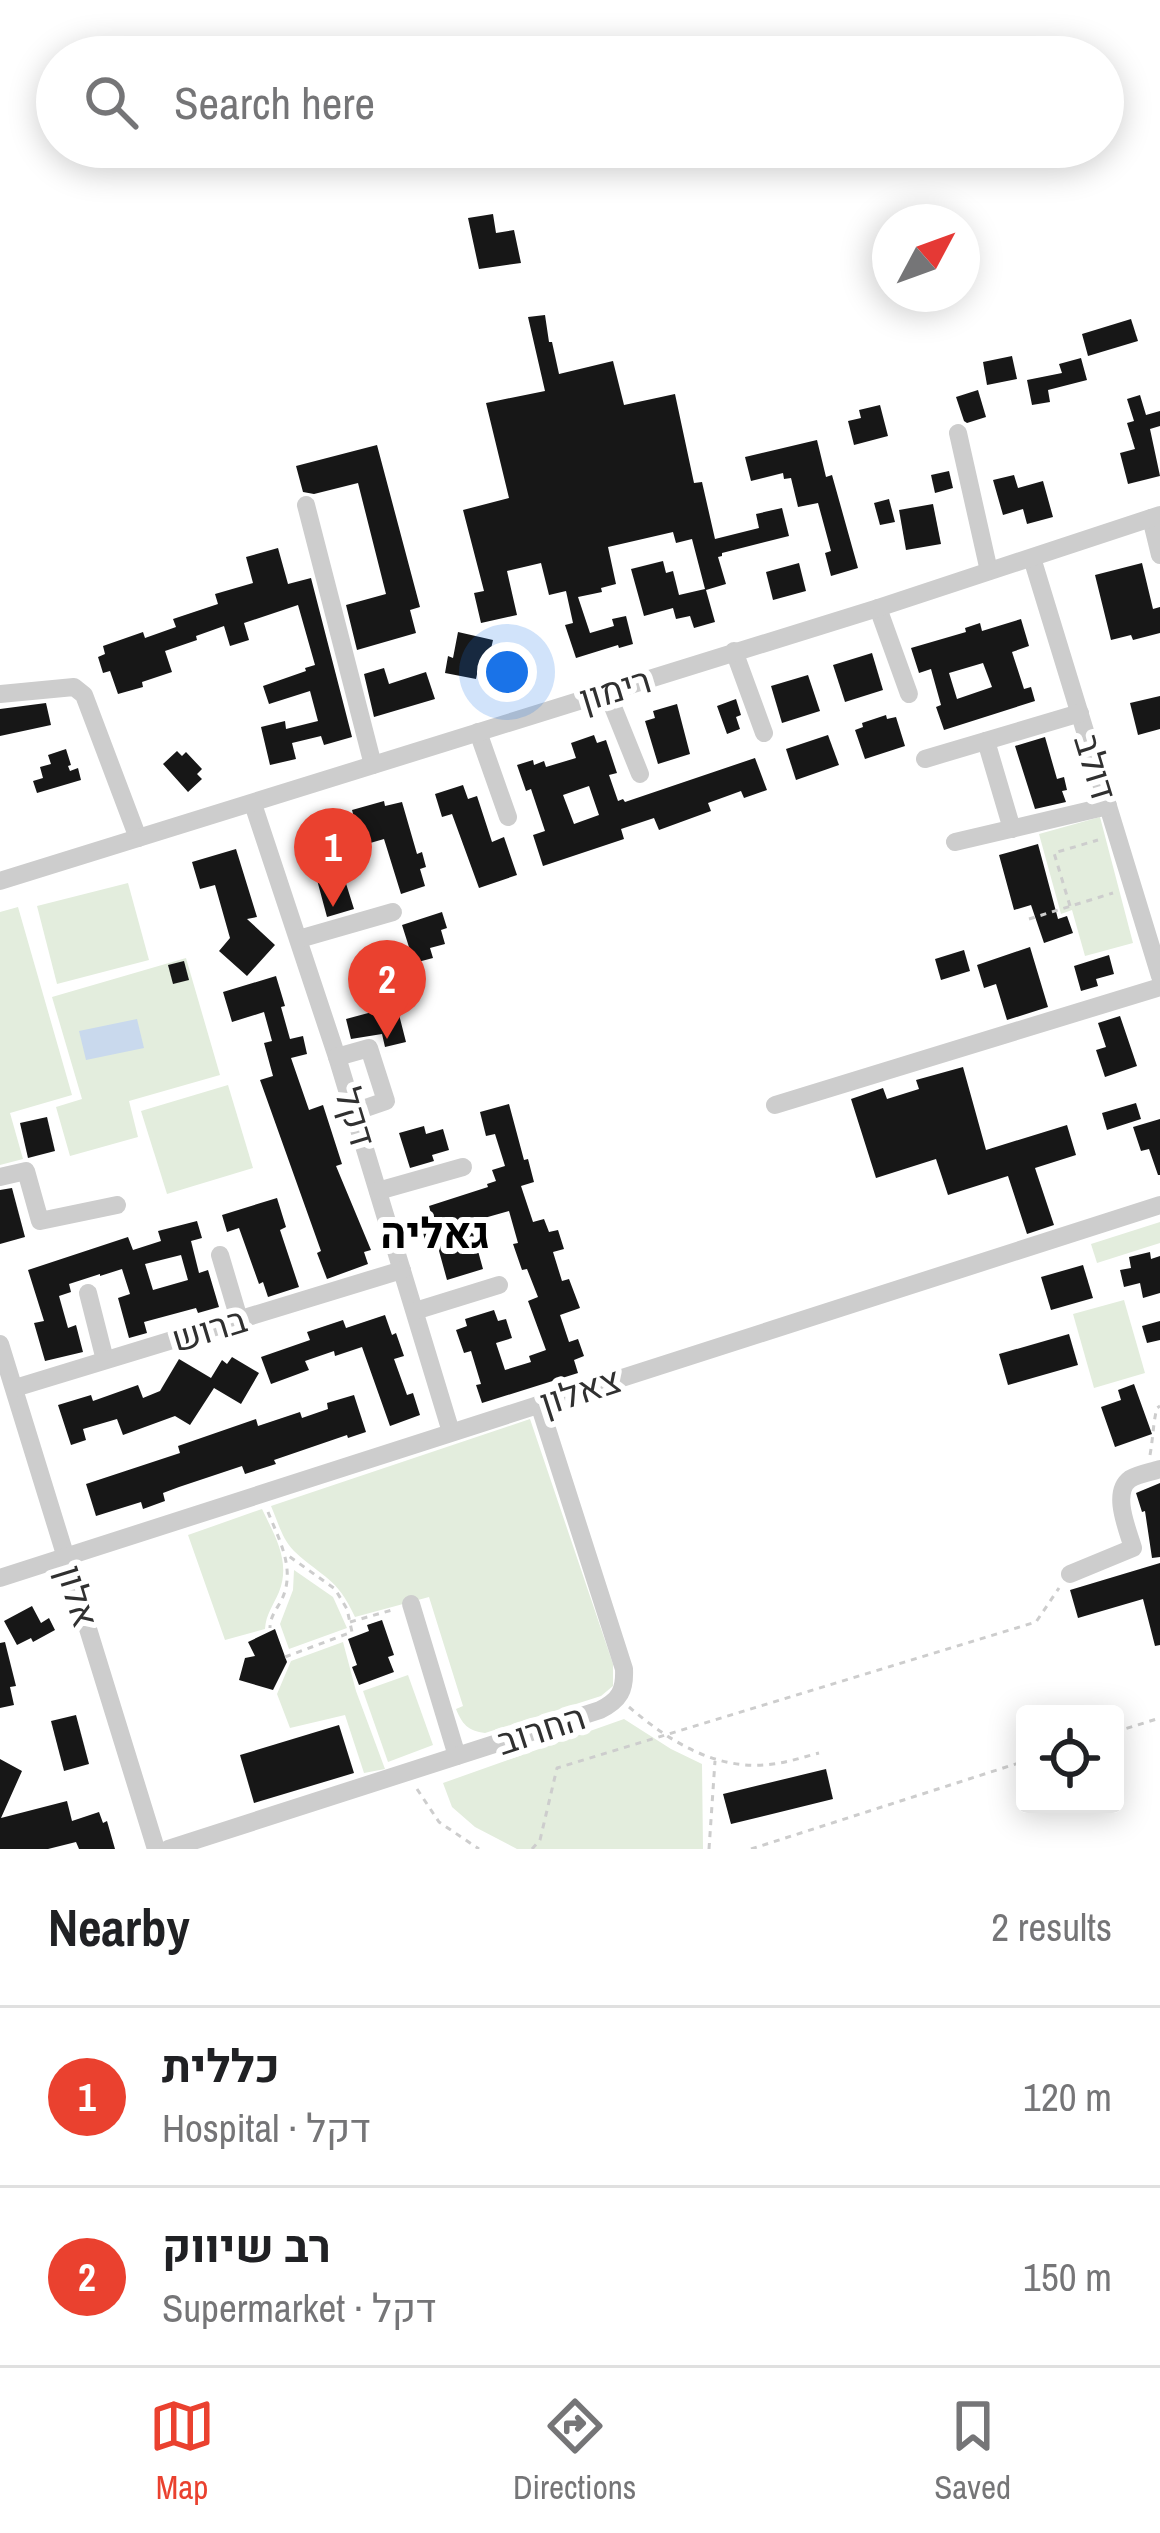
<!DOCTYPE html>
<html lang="en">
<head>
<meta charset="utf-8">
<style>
  :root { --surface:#fff; --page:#f6f6f6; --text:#202124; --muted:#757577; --line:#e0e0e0; --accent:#ea412f }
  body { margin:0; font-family:"Archivo Narrow",Heebo,sans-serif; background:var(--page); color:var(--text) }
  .controls { position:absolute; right:36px; bottom:36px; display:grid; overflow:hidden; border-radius:12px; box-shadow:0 6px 30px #0003 }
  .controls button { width:108px; height:108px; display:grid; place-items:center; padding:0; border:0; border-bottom:3px solid var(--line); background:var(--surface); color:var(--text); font:60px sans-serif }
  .compass { position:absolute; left:872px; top:204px; width:108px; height:108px; border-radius:50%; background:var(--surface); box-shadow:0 6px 30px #0003; rotate:49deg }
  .you { position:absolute; left:507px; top:672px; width:42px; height:42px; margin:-30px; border:9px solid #fff; border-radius:50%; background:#1a73e8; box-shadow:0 0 0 18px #1a73e833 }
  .badge { display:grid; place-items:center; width:78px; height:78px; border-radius:50%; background:var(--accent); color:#fff; font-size:39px; font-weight:700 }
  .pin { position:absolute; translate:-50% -99px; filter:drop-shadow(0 3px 6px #0008) }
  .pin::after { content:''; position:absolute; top:63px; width:42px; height:36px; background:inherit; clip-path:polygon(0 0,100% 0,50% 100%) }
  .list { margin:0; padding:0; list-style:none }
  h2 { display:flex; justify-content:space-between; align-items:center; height:156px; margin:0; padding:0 48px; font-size:51px }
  h2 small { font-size:39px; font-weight:400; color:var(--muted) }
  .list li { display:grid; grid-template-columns:78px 1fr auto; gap:36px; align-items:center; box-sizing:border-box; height:180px; padding:0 48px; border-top:3px solid var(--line) }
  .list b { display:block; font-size:45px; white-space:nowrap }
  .list p { margin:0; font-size:39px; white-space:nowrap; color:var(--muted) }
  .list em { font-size:39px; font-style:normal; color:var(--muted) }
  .icon { flex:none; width:66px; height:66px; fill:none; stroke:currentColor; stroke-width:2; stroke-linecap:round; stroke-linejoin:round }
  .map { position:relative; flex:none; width:1160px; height:1849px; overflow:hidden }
  .search { position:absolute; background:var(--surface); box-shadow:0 6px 30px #0003; left:36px; right:36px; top:36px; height:132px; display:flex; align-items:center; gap:30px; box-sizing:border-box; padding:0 42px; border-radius:66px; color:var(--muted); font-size:45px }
  .sheet { height:516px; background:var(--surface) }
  nav { display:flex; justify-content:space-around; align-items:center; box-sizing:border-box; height:168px; border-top:3px solid var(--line); background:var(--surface); font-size:33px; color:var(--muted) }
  nav a { display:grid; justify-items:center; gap:6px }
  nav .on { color:var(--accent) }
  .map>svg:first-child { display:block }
  .green { fill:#e3eddd }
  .water { fill:#c9d9ed }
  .building { fill:#171717; fill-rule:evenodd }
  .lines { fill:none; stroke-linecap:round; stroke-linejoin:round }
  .path { stroke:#cdcdcd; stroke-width:3; stroke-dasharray:6 6; stroke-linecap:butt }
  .minor { stroke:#cdcdcd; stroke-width:18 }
  .labels { text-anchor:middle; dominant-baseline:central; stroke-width:12; stroke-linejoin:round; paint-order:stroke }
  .street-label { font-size:36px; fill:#303030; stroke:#fff }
  .quarter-label { font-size:42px; font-weight:bold; fill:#000; stroke:#fff }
</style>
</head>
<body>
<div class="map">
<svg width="1160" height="1849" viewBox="0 0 1160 1849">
  <rect width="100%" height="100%" fill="#fff"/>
  <g class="green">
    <polygon points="1100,817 1133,943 1085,956 1072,910 1061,914 1039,834"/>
    <polygon points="128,883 149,960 57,984 37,906"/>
    <polygon points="18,907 72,1095 10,1113 23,1159 0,1165 0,912"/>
    <polygon points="186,958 220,1075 129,1101 138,1137 70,1156 56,1107 82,1099 52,997"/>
    <polygon points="228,1085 253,1168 167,1194 141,1111"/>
    <polygon points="1160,1222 1160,1243 1097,1263 1091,1244"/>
    <polygon points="1124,1300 1145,1373 1094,1388 1073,1314"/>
    <path d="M530,1419L613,1664V1686L601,1696L485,1733C468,1731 462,1724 456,1709L463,1706L429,1597L355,1617C336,1576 324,1579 294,1551C282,1539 278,1522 271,1506Z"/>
    <path d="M262,1509C275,1536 291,1562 279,1592C273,1606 266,1614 265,1629L225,1640L188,1535Z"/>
    <polygon points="294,1570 333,1597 347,1628 289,1649 280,1624 293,1590"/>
    <polygon points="343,1642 356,1691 385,1769 364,1773 345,1715 290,1728 277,1694 291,1661"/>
    <polygon points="408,1675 433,1745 388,1762 363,1691"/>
    <polygon points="624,1719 671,1749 702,1764 703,1849 517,1849 475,1827 452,1807 443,1783"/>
  </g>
  <polygon class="water" points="137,1019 144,1048 86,1060 79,1031"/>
  <g class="building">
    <polygon points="493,214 496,233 514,230 521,263 479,269 468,218"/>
    <polygon points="545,315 549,342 552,342 559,374 613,361 624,405 675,394 694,483 702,482 715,539 759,528 756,514 782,508 789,536 722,553 722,556 718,557 726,584 706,590 715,622 694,628 690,616 676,619 673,608 644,616 631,569 663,561 666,573 673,571 679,595 705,589 692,539 676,543 673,532 608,547 616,584 601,588 602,592 578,597 590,633 614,626 612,619 626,616 633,644 619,648 618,645 576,658 565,625 573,623 566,591 549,595 541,563 507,571 517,615 481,623 474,593 484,591 463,510 509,498 486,403 545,391 528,317"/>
    <polygon points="1131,319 1138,341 1088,356 1082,334"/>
    <polygon points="1012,356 1017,379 987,385 983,362"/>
    <polygon points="1081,358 1087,380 1048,390 1050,402 1032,405 1027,380 1062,373 1059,364"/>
    <polygon points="978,390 986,417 967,423 964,421 956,397"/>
    <polygon points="1140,395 1146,415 1160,411 1160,426 1150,429 1160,476 1128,484 1120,453 1135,449 1127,423 1134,421 1127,399"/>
    <polygon points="880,405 888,436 854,445 848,421 861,418 859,410"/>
    <polygon points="817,440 826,477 832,475 858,568 831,576 825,553 831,551 818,503 798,507 791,478 784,479 783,473 751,481 745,457"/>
    <polygon points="377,445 420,607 410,610 416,633 357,650 346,605 386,594 358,483 314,494 303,492 296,466"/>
    <polygon points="949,471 953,488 935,493 931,475"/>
    <polygon points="1014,475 1018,488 1043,481 1053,517 1027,524 1023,509 1003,515 993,480"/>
    <polygon points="889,499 895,522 880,525 874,503"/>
    <polygon points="933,504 941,544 906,550 899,510"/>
    <polygon points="278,548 288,584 311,578 352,737 324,745 321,736 292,743 296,759 270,765 261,727 285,721 286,729 318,721 310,691 269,704 263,686 306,671 305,668 315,665 298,605 244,623 249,640 230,646 224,626 196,636 197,640 165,651 172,672 142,682 143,687 118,694 110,671 103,673 98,657 105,654 103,646 143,632 145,638 176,627 173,619 218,604 215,594 253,583 246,557"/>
    <polygon points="799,563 806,591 773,600 766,572"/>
    <polygon points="1142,563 1153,609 1160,607 1160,633 1133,640 1131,635 1111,640 1095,575"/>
    <path d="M1021,619L1029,646L1012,652L1024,689L1031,687L1035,701L944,730L936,707L941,705L931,669L919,673L911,648L966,632L965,628L980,623L982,631ZM983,663L992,687L957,699L949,673Z"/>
    <polygon points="458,632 493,640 488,662 480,660 476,679 445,673 448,656 453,658"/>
    <polygon points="872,653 883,690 845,702 833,665"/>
    <polygon points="384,668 389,684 426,672 435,699 374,717 364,674"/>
    <polygon points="808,675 820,711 782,723 771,686"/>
    <polygon points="1160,696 1160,729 1138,735 1130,703"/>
    <polygon points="736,699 741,715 736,717 740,729 727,734 717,706"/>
    <polygon points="46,703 51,725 0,736 0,709"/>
    <polygon points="677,704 690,754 658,764 645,721 655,718 653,711"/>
    <polygon points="886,715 887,719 896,717 905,746 865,759 855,730 863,727 862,723"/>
    <path d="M594,735L597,743L606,740L617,773L609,775L618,801L623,799L625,802L755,758L767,790L744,798L741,791L708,803L711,811L659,830L654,818L621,829L624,839L543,866L533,835L545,831L531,789L526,791L517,765L533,760L534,765L544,761L546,767L576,758L571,743ZM589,786L599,815L574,824L563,795Z"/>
    <polygon points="828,735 839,765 796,780 786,749"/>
    <polygon points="1045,737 1057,779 1064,777 1067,790 1062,791 1066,802 1035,809 1015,746"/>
    <polygon points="66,749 71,765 68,766 70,771 78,768 81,780 37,793 33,781 43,778 40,767 51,764 48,755"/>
    <polygon points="177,751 182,756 186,752 202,769 197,774 202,779 188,792 163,764"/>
    <polygon points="463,785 468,799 477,796 492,842 504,837 517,875 479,888 452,814 442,817 435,794"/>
    <polygon points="384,801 385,806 402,802 417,854 422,852 426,867 420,869 425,886 401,894 384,839 353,848 355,853 338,858 354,909 327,917 309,850 317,847 315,838 356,825 352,810"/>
    <polygon points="1038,844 1058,919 1067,916 1073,933 1044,943 1031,905 1014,910 999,855"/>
    <polygon points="236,849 257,917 247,919 275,945 247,976 219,951 230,938 215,885 200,889 192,862"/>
    <polygon points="442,912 447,928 441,930 445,944 430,948 433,958 414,963 402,925"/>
    <polygon points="1030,947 1048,1007 1007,1020 996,984 984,988 977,965"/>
    <polygon points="964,950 970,971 941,980 935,959"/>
    <polygon points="1109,955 1114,974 1096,979 1098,986 1081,991 1074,966"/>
    <polygon points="184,961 189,980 173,984 168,965"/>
    <polygon points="276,976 285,1006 281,1007 290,1039 303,1036 307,1054 291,1058 309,1110 323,1105 342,1164 336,1166 371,1250 364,1252 368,1264 327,1279 317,1253 321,1251 260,1080 273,1076 264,1043 272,1041 264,1012 232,1022 223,992"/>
    <polygon points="394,995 406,1042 385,1047 382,1034 351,1039 346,1019 372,1012 369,1001"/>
    <polygon points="1120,1016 1137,1066 1105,1077 1096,1050 1106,1047 1098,1023"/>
    <polygon points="963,1067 986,1150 1067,1125 1076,1155 1035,1168 1054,1225 1027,1234 1008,1176 948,1195 936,1159 876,1178 851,1099 883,1088 887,1099 919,1089 916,1080"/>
    <polygon points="1136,1103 1141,1119 1107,1130 1102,1113"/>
    <polygon points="509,1104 524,1160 528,1159 534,1182 521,1186 533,1222 544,1219 549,1232 558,1230 564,1249 553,1252 562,1281 569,1279 580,1308 560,1315 569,1342 578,1339 584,1356 574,1360 578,1373 482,1403 476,1385 481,1384 471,1351 464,1353 456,1330 467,1326 465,1319 494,1310 498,1321 506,1319 512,1338 496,1343 505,1370 531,1362 529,1356 546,1350 528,1301 538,1297 527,1269 522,1270 513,1244 518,1243 509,1211 470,1222 483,1269 447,1280 436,1240 426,1243 419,1221 432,1217 429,1206 488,1187 487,1184 496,1181 492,1170 505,1166 495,1134 486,1136 480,1112"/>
    <polygon points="47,1117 55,1151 28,1158 20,1123"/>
    <polygon points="1160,1119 1160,1175 1158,1175 1149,1149 1141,1151 1133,1127"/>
    <polygon points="424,1126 426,1134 443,1129 449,1150 432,1155 434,1161 410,1168 399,1133"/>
    <polygon points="12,1188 25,1237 0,1244 0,1190"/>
    <polygon points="277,1198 286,1227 280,1230 299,1287 268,1297 263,1282 259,1284 239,1228 227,1232 222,1215"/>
    <path d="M197,1221L202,1238L191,1241L199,1273L208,1270L219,1307L198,1313L196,1308L144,1322L147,1333L129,1338L118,1298L130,1294L122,1269L100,1276V1274L69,1284L71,1292L59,1296L68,1328L76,1325L83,1352L45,1361L34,1323L44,1321L28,1270L128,1237L133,1250L161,1241L158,1231ZM181,1255L188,1280L153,1290L145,1264Z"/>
    <polygon points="1150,1252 1151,1259 1160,1256 1160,1293 1143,1298 1140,1283 1124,1287 1120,1270 1131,1268 1129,1257"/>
    <polygon points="1083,1265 1093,1298 1051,1310 1041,1277"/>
    <polygon points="385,1315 392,1335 396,1333 404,1356 394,1359 407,1395 413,1393 420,1415 390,1426 362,1347 335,1356 334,1351 305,1361 309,1370 271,1384 261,1357 310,1340 307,1332 343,1320 346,1328"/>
    <polygon points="1160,1321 1160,1340 1147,1343 1142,1326"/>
    <polygon points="1069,1334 1078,1365 1008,1385 999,1354"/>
    <polygon points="232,1357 259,1373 241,1404 214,1388 190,1425 175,1416 123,1435 117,1419 83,1429 86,1440 71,1445 58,1405 91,1395 93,1401 138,1385 143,1398 160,1391 179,1359 211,1378 222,1360 227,1364"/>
    <polygon points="1134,1384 1152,1434 1115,1447 1101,1407 1121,1400 1118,1390"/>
    <polygon points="354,1395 366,1432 348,1438 347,1435 274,1460 276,1464 245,1474 242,1466 179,1487 163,1493 165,1501 143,1509 141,1502 96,1516 86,1484 180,1453 178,1446 256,1419 258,1426 300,1412 302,1418 328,1409 327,1403"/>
    <polygon points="1160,1483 1160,1557 1152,1558 1145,1511 1142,1512 1136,1493"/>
    <polygon points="1160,1563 1160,1645 1155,1646 1143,1599 1078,1618 1070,1590"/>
    <polygon points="32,1606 41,1623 49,1618 55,1630 33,1642 31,1638 17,1645 4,1621"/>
    <polygon points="382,1620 394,1655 388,1657 394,1672 359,1685 352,1667 357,1665 348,1639 369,1631 367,1625"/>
    <polygon points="275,1629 287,1662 273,1690 239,1680 245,1658 255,1656 248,1642"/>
    <polygon points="5,1642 16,1686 10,1687 14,1705 0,1708 0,1643"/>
    <polygon points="76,1715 89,1764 64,1771 51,1721"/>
    <polygon points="339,1725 354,1773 254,1803 240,1755"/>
    <polygon points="0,1759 22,1771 1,1818 67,1801 72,1821 99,1812 103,1823 107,1821 115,1849 79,1849 76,1842 48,1849 0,1849"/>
    <polygon points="826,1769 833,1799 731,1824 723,1794"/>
  </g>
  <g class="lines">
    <g class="path">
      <polyline points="1070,906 1054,853 1098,840"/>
      <polyline points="1029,919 1113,893"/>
      <path d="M1150,1455C1153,1439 1153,1423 1157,1408L1160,1406"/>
      <path d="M268,1512C278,1537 293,1564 285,1591C281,1606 270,1613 270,1628"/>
      <polyline points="350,1622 392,1610"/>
      <polyline points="285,1657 352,1632 347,1609 335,1589 286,1554"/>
      <path d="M629,1707C669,1741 717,1772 773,1764C789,1762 804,1757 819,1753"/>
      <polyline points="1115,1732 1160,1718"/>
      <polyline points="417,1789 439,1822 479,1849"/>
      <polyline points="532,1849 540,1840 557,1768 1036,1622 1059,1588"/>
      <polyline points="709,1849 715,1761"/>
      <polyline points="751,1849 1025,1761"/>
    </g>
    <g class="minor">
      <polyline points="958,433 989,571"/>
      <polyline points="306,505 373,765"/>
      <polyline points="1151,518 1160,555"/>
      <polyline points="1032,558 1160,976"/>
      <polyline points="878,608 909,694"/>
      <polyline points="734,651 764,733"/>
      <polyline points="607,692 640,774"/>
      <polyline points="0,694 74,687 84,695 138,838"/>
      <polyline points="478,732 508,817"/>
      <polyline points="986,741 1012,829"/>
      <polyline points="925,759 1080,713"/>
      <polyline points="253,804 337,1057 451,1432"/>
      <polyline points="955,842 1108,806"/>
      <polyline points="0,881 878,608 1160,515"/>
      <polyline points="299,939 393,912"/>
      <polyline points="337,1057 369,1048 386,1101 354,1112"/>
      <polyline points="775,1105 1160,987"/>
      <polyline points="0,1177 26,1171 40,1221 117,1205"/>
      <polyline points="378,1191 463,1167"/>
      <polyline points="220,1255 239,1319"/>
      <polyline points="88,1293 105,1360"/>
      <polyline points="415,1311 499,1285"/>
      <polyline points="0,1344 156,1849"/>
      <polyline points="15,1388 402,1270"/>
      <path d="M1070,1574L1133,1548C1128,1530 1111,1493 1130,1479C1138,1474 1151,1472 1160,1469"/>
      <polyline points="0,1578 1160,1205"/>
      <polyline points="411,1604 457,1756"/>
      <path d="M168,1849L600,1710C620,1700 625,1690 624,1669L539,1404"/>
    </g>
  </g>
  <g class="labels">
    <g class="street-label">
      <text transform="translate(615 689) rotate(-17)">רימון</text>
      <text transform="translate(1096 767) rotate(73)">דולב</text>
      <text transform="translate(356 1117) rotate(73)">דקל</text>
      <text transform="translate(209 1329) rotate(-17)">ברוש</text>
      <text transform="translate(580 1391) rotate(-18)">צאלון</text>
      <text transform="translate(78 1596) rotate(73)">אלון</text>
      <text transform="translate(541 1729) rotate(-18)">החרוב</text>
    </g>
    <g class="quarter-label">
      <text x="435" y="1233">גאליה</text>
    </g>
  </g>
</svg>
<div class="controls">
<button><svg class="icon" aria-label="locate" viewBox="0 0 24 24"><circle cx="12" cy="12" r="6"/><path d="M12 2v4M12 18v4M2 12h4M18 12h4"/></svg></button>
</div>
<svg class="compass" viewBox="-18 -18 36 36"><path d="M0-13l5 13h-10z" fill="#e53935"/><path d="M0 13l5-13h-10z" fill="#757577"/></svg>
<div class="you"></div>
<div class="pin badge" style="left:333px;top:907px">1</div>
<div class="pin badge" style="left:387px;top:1039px">2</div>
<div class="search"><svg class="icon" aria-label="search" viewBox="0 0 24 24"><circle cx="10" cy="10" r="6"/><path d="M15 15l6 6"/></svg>Search here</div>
</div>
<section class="sheet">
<h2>Nearby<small>2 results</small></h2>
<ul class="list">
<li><span class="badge">1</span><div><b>כללית</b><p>Hospital · דקל</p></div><em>120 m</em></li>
<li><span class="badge">2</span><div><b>רב שיווק</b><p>Supermarket · דקל</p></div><em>150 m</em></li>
</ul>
</section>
<nav>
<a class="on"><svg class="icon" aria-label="map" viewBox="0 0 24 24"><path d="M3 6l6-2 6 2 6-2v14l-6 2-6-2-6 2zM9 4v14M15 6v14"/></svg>Map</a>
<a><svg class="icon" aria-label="directions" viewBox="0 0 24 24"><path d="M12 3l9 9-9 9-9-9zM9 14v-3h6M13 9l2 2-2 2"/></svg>Directions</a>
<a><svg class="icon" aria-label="saved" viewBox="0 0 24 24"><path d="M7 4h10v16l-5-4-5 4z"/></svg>Saved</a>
</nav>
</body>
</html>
